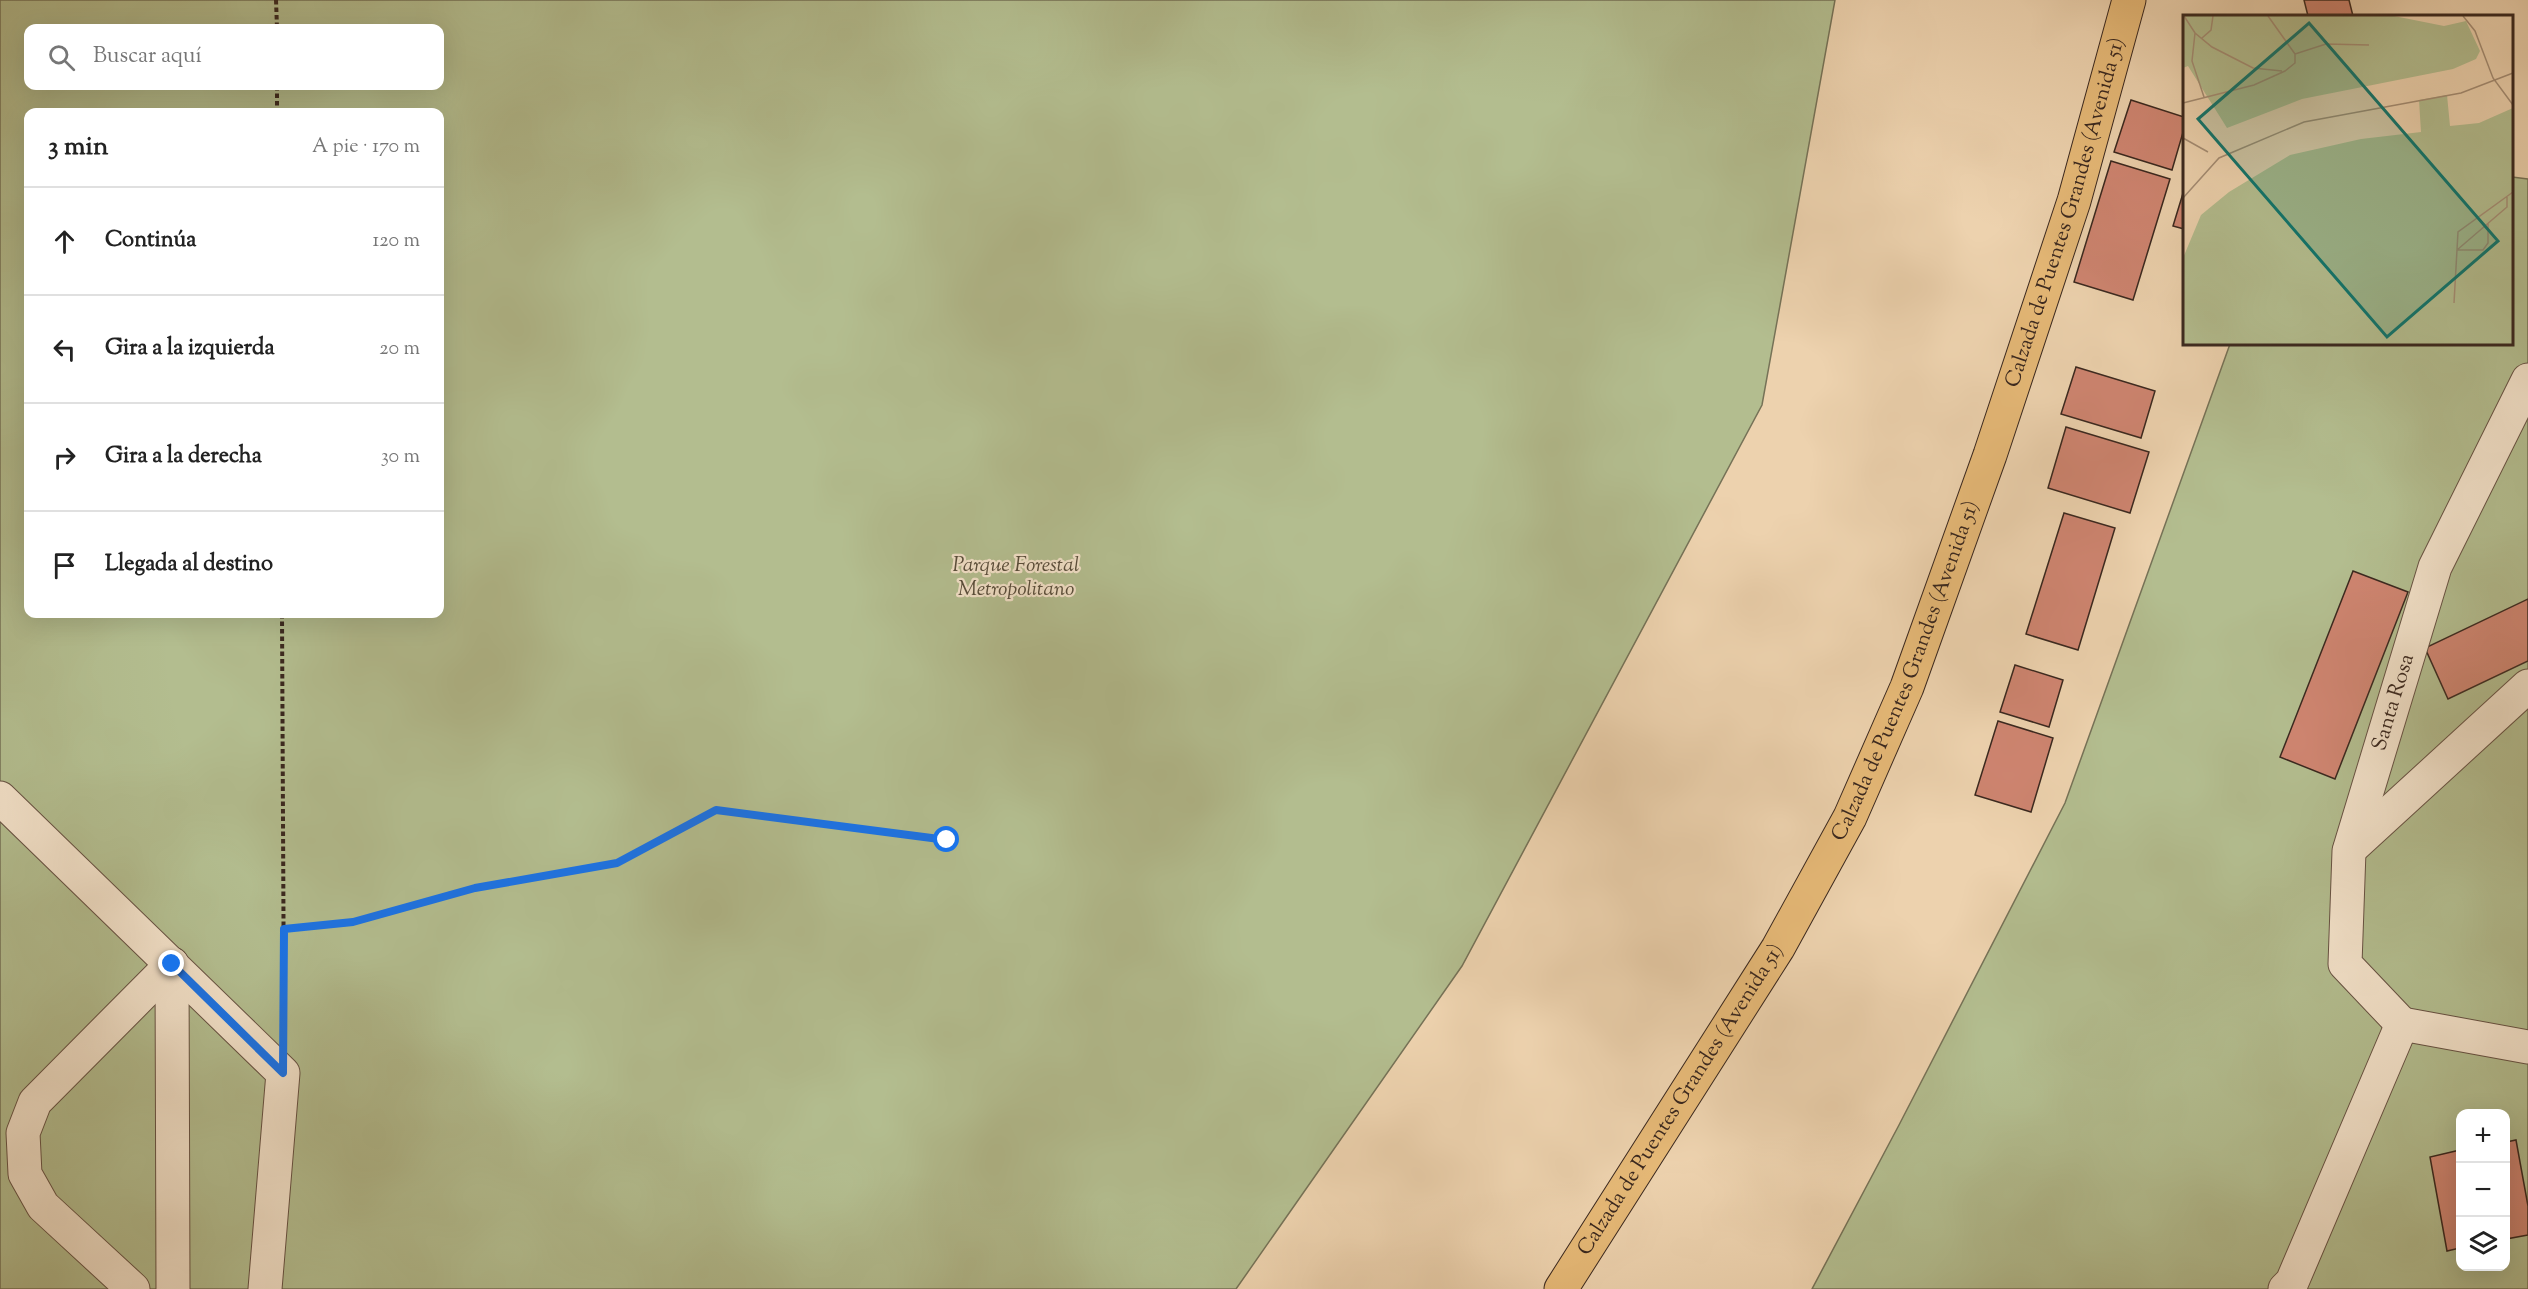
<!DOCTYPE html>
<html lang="es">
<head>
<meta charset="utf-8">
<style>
  :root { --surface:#fff; --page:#f6f6f6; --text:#222; --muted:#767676; --line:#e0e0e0 }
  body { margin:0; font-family:"Sorts Mill Goudy",serif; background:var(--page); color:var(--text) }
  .controls { position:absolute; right:18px; bottom:18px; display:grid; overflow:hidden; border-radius:12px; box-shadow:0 6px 24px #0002 }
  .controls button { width:54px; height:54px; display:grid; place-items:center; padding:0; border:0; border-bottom:2px solid var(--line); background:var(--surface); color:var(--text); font:30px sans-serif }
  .stop { position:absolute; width:18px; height:18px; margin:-14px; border:4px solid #1a73e8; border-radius:50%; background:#fff }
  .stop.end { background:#1a73e8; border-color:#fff; box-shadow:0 2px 6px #0008 }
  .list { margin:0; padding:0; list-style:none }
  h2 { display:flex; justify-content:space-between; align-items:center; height:78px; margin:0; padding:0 24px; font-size:26px }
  h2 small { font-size:20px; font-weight:400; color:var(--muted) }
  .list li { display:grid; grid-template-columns:39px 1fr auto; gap:18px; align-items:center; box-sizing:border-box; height:108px; padding:0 24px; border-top:2px solid var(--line) }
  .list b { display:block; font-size:22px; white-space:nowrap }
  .list em { font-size:20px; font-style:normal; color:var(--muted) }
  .icon { flex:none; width:33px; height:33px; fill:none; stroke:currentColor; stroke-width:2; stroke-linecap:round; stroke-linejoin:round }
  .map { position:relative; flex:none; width:2528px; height:1289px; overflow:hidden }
  .search { position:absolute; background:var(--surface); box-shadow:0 6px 24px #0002; left:24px; top:24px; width:420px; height:66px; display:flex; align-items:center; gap:15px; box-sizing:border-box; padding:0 21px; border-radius:12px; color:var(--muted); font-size:22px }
  .panel { position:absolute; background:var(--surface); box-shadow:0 6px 24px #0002; left:24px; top:108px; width:420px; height:510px; border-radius:12px }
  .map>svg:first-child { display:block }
  .green { fill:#b3bd8f; stroke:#767257; stroke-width:1.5; fill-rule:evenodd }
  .building { fill:#cf8571; stroke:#3a281f; stroke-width:1.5 }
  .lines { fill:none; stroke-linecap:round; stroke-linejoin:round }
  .minor-casing { stroke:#675243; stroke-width:35 }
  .major-casing { stroke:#3a281f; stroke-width:35 }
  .path { stroke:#3a281f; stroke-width:4; stroke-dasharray:4.5 3; stroke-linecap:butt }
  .minor { stroke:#f3e2ca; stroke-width:33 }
  .major { stroke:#e6b977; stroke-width:33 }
  .route { stroke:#1a73e8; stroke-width:8 }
  .labels { text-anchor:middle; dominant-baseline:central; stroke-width:4.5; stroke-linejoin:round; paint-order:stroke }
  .street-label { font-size:21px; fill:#3a281f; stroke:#f3e2ca }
  .park-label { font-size:21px; font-style:italic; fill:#584d3b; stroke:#f3e2ca }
  .inset-road { fill:none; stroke:#a58e75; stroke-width:1.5 }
  .view { fill:#0f766e; fill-opacity:0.15; stroke:#0f766e; stroke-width:3 }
  .inset-edge { fill:none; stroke:#3a281f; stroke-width:3 }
</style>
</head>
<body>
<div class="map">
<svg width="2528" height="1289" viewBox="0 0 2528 1289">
  <rect width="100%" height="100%" fill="#edd2ae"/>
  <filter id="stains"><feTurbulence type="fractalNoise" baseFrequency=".00333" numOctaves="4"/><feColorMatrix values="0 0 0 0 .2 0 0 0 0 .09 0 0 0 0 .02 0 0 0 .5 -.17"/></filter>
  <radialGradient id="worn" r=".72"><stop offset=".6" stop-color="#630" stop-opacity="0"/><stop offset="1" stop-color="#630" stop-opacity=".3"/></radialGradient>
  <g class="green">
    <path d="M0,0H1835L1762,405L1462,966L1236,1289H0ZM28,28H440V86H28ZM28,112H440V614H28Z"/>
    <path d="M2512,177L2528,179V1289H1812L1899,1125L2065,803L2230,344H2512ZM2460,1114H2506V1266H2460Z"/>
  </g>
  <g class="building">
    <polygon points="2304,0 2349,0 2353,16 2308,16"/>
    <polygon points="2131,100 2184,117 2184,129 2172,170 2114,152"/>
    <polygon points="2111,161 2170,179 2133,300 2074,282"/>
    <polygon points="2184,190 2184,229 2173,226"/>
    <polygon points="2076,367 2155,391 2141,438 2061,414"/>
    <polygon points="2066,427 2149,452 2130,513 2048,488"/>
    <polygon points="2064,513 2115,528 2078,650 2026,634"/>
    <polygon points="2353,571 2408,592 2335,779 2280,757"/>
    <polygon points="2528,599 2528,661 2448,699 2425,648"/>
    <polygon points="2015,665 2063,680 2049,727 2000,712"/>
    <polygon points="1998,721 2053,738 2031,812 1975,795"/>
    <polygon points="2516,1140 2528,1206 2528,1235 2506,1239 2506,1142"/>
    <polygon points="2460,1150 2460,1248 2447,1251 2430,1157"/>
  </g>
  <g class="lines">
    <g class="minor-casing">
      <g id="minor">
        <polyline points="0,798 283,1073 265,1289"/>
        <polyline points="2350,849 2528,686"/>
        <polyline points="172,964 173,1289"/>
        <path id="s1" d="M2402,1024L2345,964L2349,851L2435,567L2528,380"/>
        <polyline points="2402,1024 2528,1047"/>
        <polyline points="133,1289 43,1206 25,1174 23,1133 35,1102 172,964"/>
        <polyline points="2285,1289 2292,1282 2402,1024"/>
      </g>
    </g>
    <g class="major-casing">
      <g id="major">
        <path id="s2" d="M1561,1289L1778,948L1850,817L1907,687L1990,455L2074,201L2129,0"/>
      </g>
    </g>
    <g class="path">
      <polyline points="276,0 277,28"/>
      <polyline points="277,86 277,112"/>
      <polyline points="282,614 284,1024"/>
      <polyline points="284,929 353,922 475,888 617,863 716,810 957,841"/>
    </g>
    <use href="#minor" class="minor"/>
    <use href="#major" class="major"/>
  </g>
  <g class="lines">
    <polyline class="route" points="172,964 283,1073 284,929 353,922 475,888 617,863 716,810 947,840"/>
  </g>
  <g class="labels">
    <g class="street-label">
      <text stroke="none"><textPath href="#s2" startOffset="1196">Calzada de Puentes Grandes (Avenida 51)</textPath></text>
      <text stroke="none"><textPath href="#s2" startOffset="710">Calzada de Puentes Grandes (Avenida 51)</textPath></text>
      <text stroke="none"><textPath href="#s1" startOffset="351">Santa Rosa</textPath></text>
      <text stroke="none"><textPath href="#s2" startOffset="224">Calzada de Puentes Grandes (Avenida 51)</textPath></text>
    </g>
    <g class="park-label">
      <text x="1016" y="566">Parque Forestal<tspan x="1016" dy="24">Metropolitano</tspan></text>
    </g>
  </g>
  <g transform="translate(2183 15)">
    <rect width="330" height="330" fill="#edd2ae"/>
    <path d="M0,1H211L261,11L283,6L297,36L293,44L270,54L119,84L44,113L5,51L0,53ZM264,80L267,111L296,108L330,93V329H0V243L18,200L46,177L107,140L178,124L238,117L236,85Z" fill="#b3bd8f"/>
    <path class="inset-road" d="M1,1L12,18L29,32L70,53L99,56M85,1L112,39M280,1L292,16L310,63L330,90M12,18L9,46L21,82M19,23L28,15L30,1M112,39L143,29L186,30M0,88L71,70L102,56L112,48V39M0,123L25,137M0,183L36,143L121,107L278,78L330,58M274,235L324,192V182M274,235H300L305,228V208M271,288L275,217L330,177"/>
    <path class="view" d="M126,8L315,226L204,322L15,104Z"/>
    <rect width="330" height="330" class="inset-edge"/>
  </g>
  <rect width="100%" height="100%" filter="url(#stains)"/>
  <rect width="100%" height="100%" fill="url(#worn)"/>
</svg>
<div class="controls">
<button>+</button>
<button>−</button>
<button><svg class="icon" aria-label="layers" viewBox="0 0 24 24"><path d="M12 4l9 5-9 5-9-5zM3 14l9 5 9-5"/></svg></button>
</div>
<div class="stop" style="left:947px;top:840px"></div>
<div class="stop end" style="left:172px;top:964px"></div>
<div class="search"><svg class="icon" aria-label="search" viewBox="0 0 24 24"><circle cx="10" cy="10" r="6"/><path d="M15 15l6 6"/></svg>Buscar aquí</div>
<section class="panel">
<h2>3 min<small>A pie · 170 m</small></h2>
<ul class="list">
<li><svg class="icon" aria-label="ahead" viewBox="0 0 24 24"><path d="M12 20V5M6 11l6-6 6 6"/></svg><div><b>Continúa</b></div><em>120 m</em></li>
<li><svg class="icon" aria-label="left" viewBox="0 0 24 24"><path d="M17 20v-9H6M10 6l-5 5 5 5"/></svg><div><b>Gira a la izquierda</b></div><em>20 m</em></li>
<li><svg class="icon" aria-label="right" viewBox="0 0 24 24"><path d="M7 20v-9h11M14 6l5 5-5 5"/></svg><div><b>Gira a la derecha</b></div><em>30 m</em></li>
<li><svg class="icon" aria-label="arrive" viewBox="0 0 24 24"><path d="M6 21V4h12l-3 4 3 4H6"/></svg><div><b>Llegada al destino</b></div></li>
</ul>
</section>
</div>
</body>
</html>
